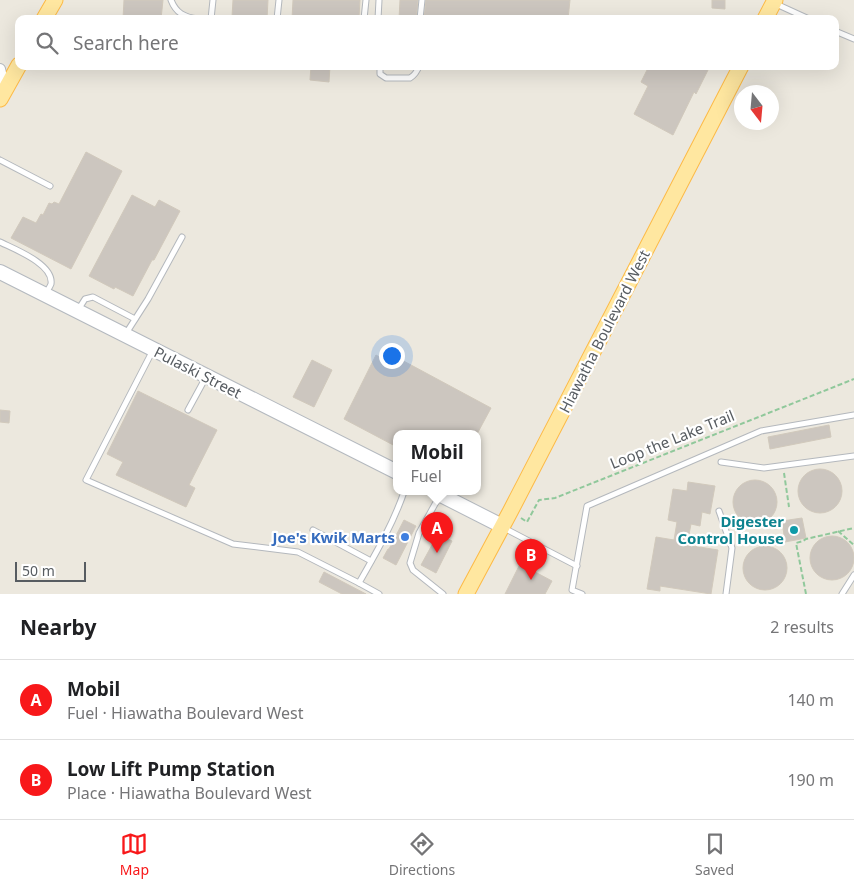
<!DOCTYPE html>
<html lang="en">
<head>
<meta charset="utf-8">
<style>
  :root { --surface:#fff; --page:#f2f2f2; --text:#202124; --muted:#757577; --line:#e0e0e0; --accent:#f8181a }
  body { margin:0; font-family:"Noto Sans",sans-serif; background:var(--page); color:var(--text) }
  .compass { position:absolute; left:734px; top:85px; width:45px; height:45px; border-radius:50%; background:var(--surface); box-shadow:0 5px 20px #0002; rotate:164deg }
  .scale { position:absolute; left:15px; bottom:12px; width:71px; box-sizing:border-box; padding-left:5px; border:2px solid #575c61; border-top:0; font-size:14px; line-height:18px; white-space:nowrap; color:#575c61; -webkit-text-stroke:4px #fff; paint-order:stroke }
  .you { position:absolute; left:391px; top:355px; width:18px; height:18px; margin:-12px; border:4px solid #fff; border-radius:50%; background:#1a73e8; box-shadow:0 0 0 8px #1a73e833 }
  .badge { display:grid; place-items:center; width:32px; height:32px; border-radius:50%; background:var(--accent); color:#fff; font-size:16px; font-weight:700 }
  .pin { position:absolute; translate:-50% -41px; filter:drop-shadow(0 1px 2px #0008) }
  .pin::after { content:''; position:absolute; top:26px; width:18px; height:15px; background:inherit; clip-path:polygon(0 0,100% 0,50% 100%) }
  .popup { position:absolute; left:393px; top:430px; width:88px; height:65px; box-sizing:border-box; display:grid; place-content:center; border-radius:10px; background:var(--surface); filter:drop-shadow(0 1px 4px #0005); font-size:16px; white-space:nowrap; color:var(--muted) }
  .popup b { font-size:19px; color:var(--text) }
  .popup::after { content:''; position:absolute; left:50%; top:100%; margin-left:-10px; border:10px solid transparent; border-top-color:var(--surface) }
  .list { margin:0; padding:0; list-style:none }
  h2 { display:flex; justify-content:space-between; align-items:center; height:65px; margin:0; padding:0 20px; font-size:21px }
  h2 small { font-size:16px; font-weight:400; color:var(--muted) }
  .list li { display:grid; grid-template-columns:32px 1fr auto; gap:15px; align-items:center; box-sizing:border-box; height:80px; padding:0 20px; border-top:1px solid var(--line) }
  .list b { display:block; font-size:19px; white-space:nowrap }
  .list p { margin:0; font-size:16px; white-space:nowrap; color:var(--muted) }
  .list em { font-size:16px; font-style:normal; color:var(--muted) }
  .icon { flex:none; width:28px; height:28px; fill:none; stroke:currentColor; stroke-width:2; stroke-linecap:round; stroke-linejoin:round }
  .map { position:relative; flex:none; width:854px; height:594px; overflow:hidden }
  .search { position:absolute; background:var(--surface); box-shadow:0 5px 20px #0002; left:15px; right:15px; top:15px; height:55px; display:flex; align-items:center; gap:12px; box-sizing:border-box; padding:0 18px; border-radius:10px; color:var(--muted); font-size:19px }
  .sheet { height:225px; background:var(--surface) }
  nav { display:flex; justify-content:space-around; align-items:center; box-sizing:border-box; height:70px; border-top:1px solid var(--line); background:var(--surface); font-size:14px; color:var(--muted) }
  nav a { display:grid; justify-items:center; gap:2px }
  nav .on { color:var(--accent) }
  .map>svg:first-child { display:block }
  .building { fill:#ccc6bf; stroke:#d1c9bc }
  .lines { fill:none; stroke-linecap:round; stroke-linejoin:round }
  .lane-casing { stroke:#b4b8bd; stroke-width:7 }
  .street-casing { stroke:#b4b8bd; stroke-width:12 }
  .secondary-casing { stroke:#b4b9bf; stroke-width:16 }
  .primary-casing { stroke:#fdba46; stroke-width:17 }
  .path { stroke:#90c89b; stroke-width:2; stroke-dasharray:5 2.5; stroke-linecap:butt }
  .lane { stroke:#fff; stroke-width:5 }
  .street { stroke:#fff; stroke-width:10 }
  .secondary { stroke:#fff; stroke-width:14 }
  .primary { stroke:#ffe7a0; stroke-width:15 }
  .culture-dot { fill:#0f9aa8; stroke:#fff; stroke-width:2 }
  .shop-dot { fill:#3f7fe0; stroke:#fff; stroke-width:2 }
  .labels { text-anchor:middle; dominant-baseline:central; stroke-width:4.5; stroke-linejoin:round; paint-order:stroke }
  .street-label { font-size:15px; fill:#575c61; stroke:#fff }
  .culture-label { font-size:15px; font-weight:bold; fill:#0d838f; stroke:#fff; text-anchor:end }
  .shop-label { font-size:15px; font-weight:bold; fill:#366cbe; stroke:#fff; text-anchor:end }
</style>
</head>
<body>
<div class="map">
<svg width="854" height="594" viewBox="0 0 854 594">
  <rect width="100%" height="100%" fill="#ece8de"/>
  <g class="building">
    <polygon points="124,0 163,0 161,19 123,19"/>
    <polygon points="233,0 268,0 267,19 232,17"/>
    <polygon points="293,0 360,0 359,17 347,16 347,19 292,19"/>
    <polygon points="400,0 418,0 416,19 399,19"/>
    <polygon points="426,0 570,0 568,19 532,19 481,15 481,19 424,19"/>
    <polygon points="712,0 725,0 725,9 712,8"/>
    <polygon points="311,66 330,66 329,82 310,80"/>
    <polygon points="649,66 710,66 696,94 694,92 673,135 634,114 648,86 641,82"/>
    <polygon points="86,152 122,171 71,269 11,238 23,217 36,223 41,214 43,215 49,203 52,204 54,202 59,204"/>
    <polygon points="132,195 155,207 159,200 180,211 154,260 152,260 133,296 115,287 114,289 89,276"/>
    <polygon points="376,355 394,365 398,358 491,408 477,434 397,434 397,447 344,419"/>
    <polygon points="312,360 332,370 314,407 293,397"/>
    <polygon points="138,391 217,430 189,485 195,488 186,507 116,475 123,462 107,454"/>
    <polygon points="0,410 10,411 9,423 0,422"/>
    <polygon points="829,425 831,437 770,449 768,437"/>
    <circle cx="820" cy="491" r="22"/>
    <circle cx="755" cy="502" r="22"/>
    <polygon points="688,482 715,486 710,514 702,512 700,526 691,524 687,545 718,550 711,594 660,586 660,591 647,589 656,537 674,540 677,522 668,520 673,489 687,491"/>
    <polygon points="802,518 806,538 785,542 782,521"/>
    <polygon points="404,520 416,526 396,565 383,558 388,549 389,549"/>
    <polygon points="438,534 452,541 436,573 421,565"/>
    <circle cx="832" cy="558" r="22"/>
    <circle cx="765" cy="568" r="22"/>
    <polygon points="520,564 552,581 545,594 505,594"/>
    <polygon points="324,572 366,594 342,594 319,582"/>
  </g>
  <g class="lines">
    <g class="lane-casing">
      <g id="lane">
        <path d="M171,0C176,13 184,17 198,19"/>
        <polyline points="774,3 809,19"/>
        <polyline points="211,19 213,0"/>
        <polyline points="277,19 279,0"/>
        <polyline points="364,19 366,0"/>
        <polyline points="378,19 379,0"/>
        <polyline points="420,19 422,0"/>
        <polyline points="835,31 854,39"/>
        <path d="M380,66V74L386,78H410C415,75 417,72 419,66"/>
        <polyline points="0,160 50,186"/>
        <path d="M0,242C14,249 54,264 51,284C50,287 47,291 45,295"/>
        <polyline points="78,310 85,299 93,297 135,319"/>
        <polyline points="125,335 148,299 182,237"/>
        <polyline points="153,350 86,480 233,544 298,552 359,583"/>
        <polyline points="188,410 206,377"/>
        <polyline points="721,462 764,468 854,456"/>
        <polyline points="440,495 419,533 410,563 413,570 443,594"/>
        <polyline points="719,511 732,548 726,594"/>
        <polyline points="504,528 577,566"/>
        <polyline points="313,530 371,561"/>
        <path d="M379,594L359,583C376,553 393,524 404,492"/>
        <polyline points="582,594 572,590 587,506 761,431 854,415"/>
        <polyline points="842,594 854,575"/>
      </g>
    </g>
    <g class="street-casing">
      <polyline id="street" points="0,69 5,90"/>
    </g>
    <g class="secondary-casing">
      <g id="secondary">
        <polyline points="0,272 397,472"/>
        <polyline points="435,492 502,526"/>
      </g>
    </g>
    <g class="primary-casing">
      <g id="primary">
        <polyline points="44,19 55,0"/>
        <polyline points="765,19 775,0"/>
        <polyline points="0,99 19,65"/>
        <polyline points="466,594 510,512 741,66"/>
      </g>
    </g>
    <g class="path">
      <polyline points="784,473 789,507"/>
      <polyline points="521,518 527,522 539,500 555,498 854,379"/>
      <polyline points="838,531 854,545"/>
      <polyline points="806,594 796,543 803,541 806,539 854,528"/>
    </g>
    <use href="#lane" class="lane"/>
    <use href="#street" class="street"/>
    <use href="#secondary" class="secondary"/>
    <use href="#primary" class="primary"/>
  </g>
  <circle class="culture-dot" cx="794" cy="530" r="5"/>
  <circle class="shop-dot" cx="405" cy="537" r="5"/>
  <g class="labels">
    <g class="street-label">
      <text transform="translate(604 331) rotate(-63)">Hiawatha Boulevard West</text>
      <text transform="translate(198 372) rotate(27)">Pulaski Street</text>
      <text transform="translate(672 439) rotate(-22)">Loop the Lake Trail</text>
    </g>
    <g class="culture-label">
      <text x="784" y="521">Digester<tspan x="784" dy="17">Control House</tspan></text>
    </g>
    <g class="shop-label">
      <text x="395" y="537">Joe's Kwik Marts</text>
    </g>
  </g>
</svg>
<svg class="compass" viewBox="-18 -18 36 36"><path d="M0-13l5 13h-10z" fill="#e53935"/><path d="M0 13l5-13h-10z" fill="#757577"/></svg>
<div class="scale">50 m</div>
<div class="you"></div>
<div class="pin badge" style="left:437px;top:553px">A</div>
<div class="popup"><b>Mobil</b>Fuel</div>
<div class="pin badge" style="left:531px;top:580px">B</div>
<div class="search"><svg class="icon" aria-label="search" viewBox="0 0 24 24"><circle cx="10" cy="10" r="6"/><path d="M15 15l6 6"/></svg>Search here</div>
</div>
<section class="sheet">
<h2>Nearby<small>2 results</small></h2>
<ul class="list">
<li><span class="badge">A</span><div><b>Mobil</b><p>Fuel · Hiawatha Boulevard West</p></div><em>140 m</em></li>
<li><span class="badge">B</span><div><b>Low Lift Pump Station</b><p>Place · Hiawatha Boulevard West</p></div><em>190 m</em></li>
</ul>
</section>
<nav>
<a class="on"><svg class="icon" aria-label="map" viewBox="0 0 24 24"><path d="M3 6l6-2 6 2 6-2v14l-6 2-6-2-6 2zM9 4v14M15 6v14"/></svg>Map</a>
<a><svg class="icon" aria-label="directions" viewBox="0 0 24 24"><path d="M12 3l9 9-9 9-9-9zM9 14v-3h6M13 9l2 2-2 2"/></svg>Directions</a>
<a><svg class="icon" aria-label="saved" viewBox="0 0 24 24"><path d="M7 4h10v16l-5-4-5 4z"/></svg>Saved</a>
</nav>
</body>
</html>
